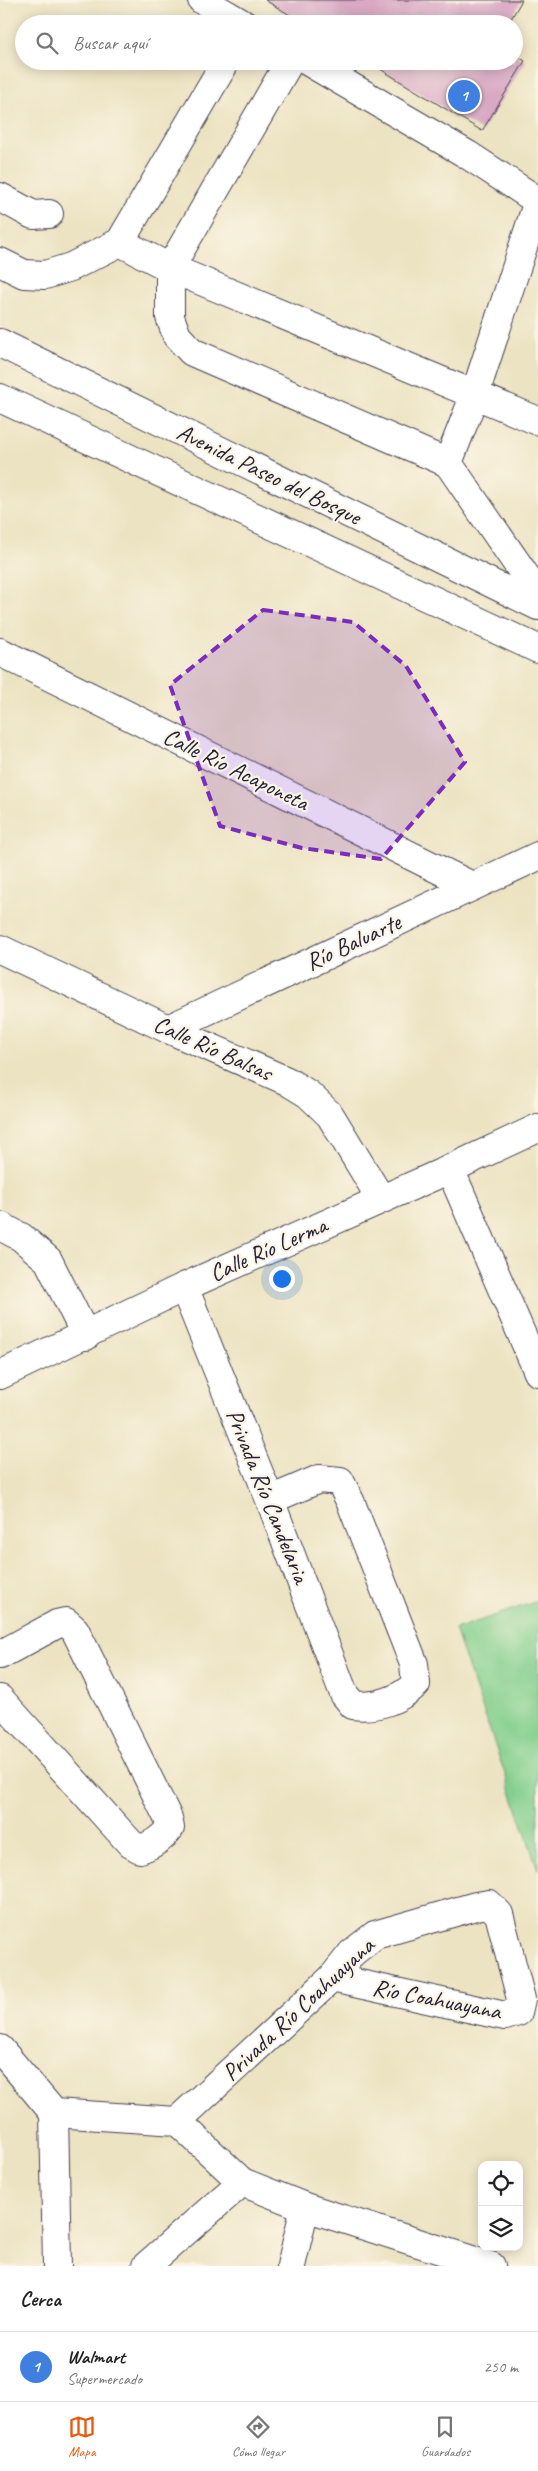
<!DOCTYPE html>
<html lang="es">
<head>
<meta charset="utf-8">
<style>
  :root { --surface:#fff; --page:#f2f2f2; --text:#222; --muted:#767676; --line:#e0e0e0; --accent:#ea580c }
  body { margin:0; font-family:Caveat,sans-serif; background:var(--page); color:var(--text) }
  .controls { position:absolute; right:15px; bottom:15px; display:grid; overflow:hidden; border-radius:10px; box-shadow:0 2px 12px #0003 }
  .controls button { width:45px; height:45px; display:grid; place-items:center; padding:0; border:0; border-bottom:1px solid var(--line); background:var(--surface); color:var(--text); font:25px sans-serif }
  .you { position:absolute; left:281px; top:1278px; width:18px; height:18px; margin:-12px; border:4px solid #fff; border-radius:50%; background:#1a73e8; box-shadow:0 0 0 8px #1a73e833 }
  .badge { display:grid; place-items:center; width:32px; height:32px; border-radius:50%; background:var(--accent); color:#fff; font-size:16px; font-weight:700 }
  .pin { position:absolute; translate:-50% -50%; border:2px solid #fff; box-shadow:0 1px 5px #0006 }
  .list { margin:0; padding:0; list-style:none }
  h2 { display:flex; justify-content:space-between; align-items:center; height:65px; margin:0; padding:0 20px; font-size:21px }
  h2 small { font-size:16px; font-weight:400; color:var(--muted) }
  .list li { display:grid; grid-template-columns:32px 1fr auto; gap:15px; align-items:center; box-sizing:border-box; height:70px; padding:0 20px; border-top:1px solid var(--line) }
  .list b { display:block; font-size:19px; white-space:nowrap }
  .list p { margin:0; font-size:16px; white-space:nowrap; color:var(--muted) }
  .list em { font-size:16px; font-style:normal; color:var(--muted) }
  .icon { flex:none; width:28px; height:28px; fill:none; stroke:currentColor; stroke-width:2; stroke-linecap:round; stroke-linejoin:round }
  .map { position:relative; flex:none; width:538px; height:2266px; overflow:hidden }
  .search { position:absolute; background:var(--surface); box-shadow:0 2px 12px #0003; left:15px; right:15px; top:15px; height:55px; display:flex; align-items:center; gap:12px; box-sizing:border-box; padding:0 18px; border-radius:28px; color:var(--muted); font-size:19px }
  .sheet { height:135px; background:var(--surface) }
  nav { display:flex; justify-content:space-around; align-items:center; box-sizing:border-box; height:70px; border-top:1px solid var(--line); background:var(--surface); font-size:14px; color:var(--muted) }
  nav a { display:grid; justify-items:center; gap:2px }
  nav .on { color:var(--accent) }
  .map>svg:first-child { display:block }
  .green { fill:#83cf8d; stroke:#527864 }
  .building { fill:#d9a8c4 }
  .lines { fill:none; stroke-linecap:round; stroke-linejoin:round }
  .minor-casing { stroke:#403f4f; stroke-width:30 }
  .major-casing { stroke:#403f4f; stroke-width:30 }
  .minor { stroke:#fff; stroke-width:28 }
  .major { stroke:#fff; stroke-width:28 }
  .marked { fill:#7b2cbf; fill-opacity:0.2; stroke:#7b2cbf; stroke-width:4; stroke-dasharray:10 6; stroke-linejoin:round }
  .labels { text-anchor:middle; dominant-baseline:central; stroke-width:4.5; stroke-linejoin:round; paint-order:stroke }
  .street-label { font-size:24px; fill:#22223b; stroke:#fcf5e5 }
</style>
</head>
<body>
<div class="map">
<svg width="538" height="2266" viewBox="0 0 538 2266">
  <rect width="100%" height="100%" fill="#fcf5e5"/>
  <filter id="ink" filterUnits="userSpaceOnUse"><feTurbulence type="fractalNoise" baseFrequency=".02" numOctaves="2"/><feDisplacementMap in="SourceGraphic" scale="10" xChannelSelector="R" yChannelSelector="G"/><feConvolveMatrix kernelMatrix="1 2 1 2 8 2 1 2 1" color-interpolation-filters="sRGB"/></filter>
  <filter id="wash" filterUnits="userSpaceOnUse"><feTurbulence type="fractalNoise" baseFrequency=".0096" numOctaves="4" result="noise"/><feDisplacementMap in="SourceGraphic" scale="20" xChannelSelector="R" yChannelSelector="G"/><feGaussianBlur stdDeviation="1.12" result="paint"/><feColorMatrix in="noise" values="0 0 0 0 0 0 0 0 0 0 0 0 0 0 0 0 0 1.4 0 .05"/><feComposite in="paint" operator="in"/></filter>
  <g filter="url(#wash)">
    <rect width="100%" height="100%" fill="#ece3c2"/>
    <polygon class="green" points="538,1601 538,1870 455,1629"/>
    <g id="blocks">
      <g class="building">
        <polygon points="265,0 522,0 508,24 305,24"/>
        <polygon points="514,54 525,61 482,131 367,61 514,61"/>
      </g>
    </g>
  </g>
  <g filter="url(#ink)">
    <use href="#blocks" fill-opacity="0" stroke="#403f4f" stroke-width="1"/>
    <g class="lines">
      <g class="minor-casing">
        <g id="minor">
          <polyline points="202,0 243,24"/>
          <polyline points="290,61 170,268 170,317 177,336 192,352 448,463 538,594"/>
          <polyline points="307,61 468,155 538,201"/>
          <polyline points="0,197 33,215 49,214"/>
          <polyline points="120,242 170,268 538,421"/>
          <polyline points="0,262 24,274 45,275 71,267 120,242 226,61"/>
          <polyline points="448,463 475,394 538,201"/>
          <polyline points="0,652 472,886"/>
          <polyline points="0,949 168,1029 287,1081 308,1094 330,1115 381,1199"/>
          <polyline points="168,1029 538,856"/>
          <polyline points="450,1169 538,1372"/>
          <polyline points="0,1226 21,1237 48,1260 86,1336"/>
          <path d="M184,1287L270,1500L344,1694L353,1705C377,1708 399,1700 416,1684L414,1664L351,1503L340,1481L319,1479L270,1500"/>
          <polyline points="0,1375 184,1287 450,1169 538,1128"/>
          <path d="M0,1655L57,1624L66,1622L75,1630L168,1818L170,1828C162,1839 153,1845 140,1849L131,1844L0,1699"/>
          <polyline points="0,2049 54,2113 177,2121 242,2182 305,2207 491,2266"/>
          <polyline points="54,2113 57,2266"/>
          <polyline points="177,2121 332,1978 352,1953 375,1935 476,1906 489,1904 499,1914 521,1999 518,2012 505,2016 332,1978"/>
          <polyline points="146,2266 242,2182"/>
          <polyline points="291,2266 305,2207"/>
        </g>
      </g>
      <g class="major-casing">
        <g id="major">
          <polyline points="0,343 538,606"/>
          <polyline points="0,398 538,649"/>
        </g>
      </g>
      <use href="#minor" class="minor"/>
      <use href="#major" class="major"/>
    </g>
  </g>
  <path class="marked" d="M263,610L353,622L406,666L465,762L381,859L302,848L220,826L170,685Z"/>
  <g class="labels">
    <g class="street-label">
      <text transform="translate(269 474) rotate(26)">Avenida Paseo del Bosque</text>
      <text transform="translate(236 769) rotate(26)">Calle Río Acaponeta</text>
      <text transform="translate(353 942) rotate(-25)">Río Baluarte</text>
      <text transform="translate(213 1048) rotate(24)">Calle Río Balsas</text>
      <text transform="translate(268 1249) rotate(-24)">Calle Río Lerma</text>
      <text transform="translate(268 1496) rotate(68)">Privada Río Candelaria</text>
      <text transform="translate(437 1999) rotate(11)">Río Coahuayana</text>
      <text transform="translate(298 2009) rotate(-43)">Privada Río Coahuayana</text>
    </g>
  </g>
</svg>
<div class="controls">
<button><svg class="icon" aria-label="locate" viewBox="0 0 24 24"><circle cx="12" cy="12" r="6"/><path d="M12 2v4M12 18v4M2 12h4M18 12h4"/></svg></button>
<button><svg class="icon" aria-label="layers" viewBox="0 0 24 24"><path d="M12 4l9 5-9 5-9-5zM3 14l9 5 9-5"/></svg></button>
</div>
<div class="you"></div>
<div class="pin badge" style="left:464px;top:96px;background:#3f7fe0">1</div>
<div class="search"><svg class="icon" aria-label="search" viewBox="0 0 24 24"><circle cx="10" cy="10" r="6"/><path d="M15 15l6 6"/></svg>Buscar aquí</div>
</div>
<section class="sheet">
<h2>Cerca<small></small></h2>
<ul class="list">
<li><span class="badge" style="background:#3f7fe0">1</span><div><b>Walmart</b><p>Supermercado</p></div><em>250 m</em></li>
</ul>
</section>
<nav>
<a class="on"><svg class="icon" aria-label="map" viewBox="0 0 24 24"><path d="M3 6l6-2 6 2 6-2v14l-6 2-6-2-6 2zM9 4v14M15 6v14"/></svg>Mapa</a>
<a><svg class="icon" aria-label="directions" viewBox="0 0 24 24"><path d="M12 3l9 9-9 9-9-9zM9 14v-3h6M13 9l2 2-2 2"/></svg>Cómo llegar</a>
<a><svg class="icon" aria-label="saved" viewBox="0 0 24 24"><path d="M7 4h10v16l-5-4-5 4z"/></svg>Guardados</a>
</nav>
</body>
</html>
